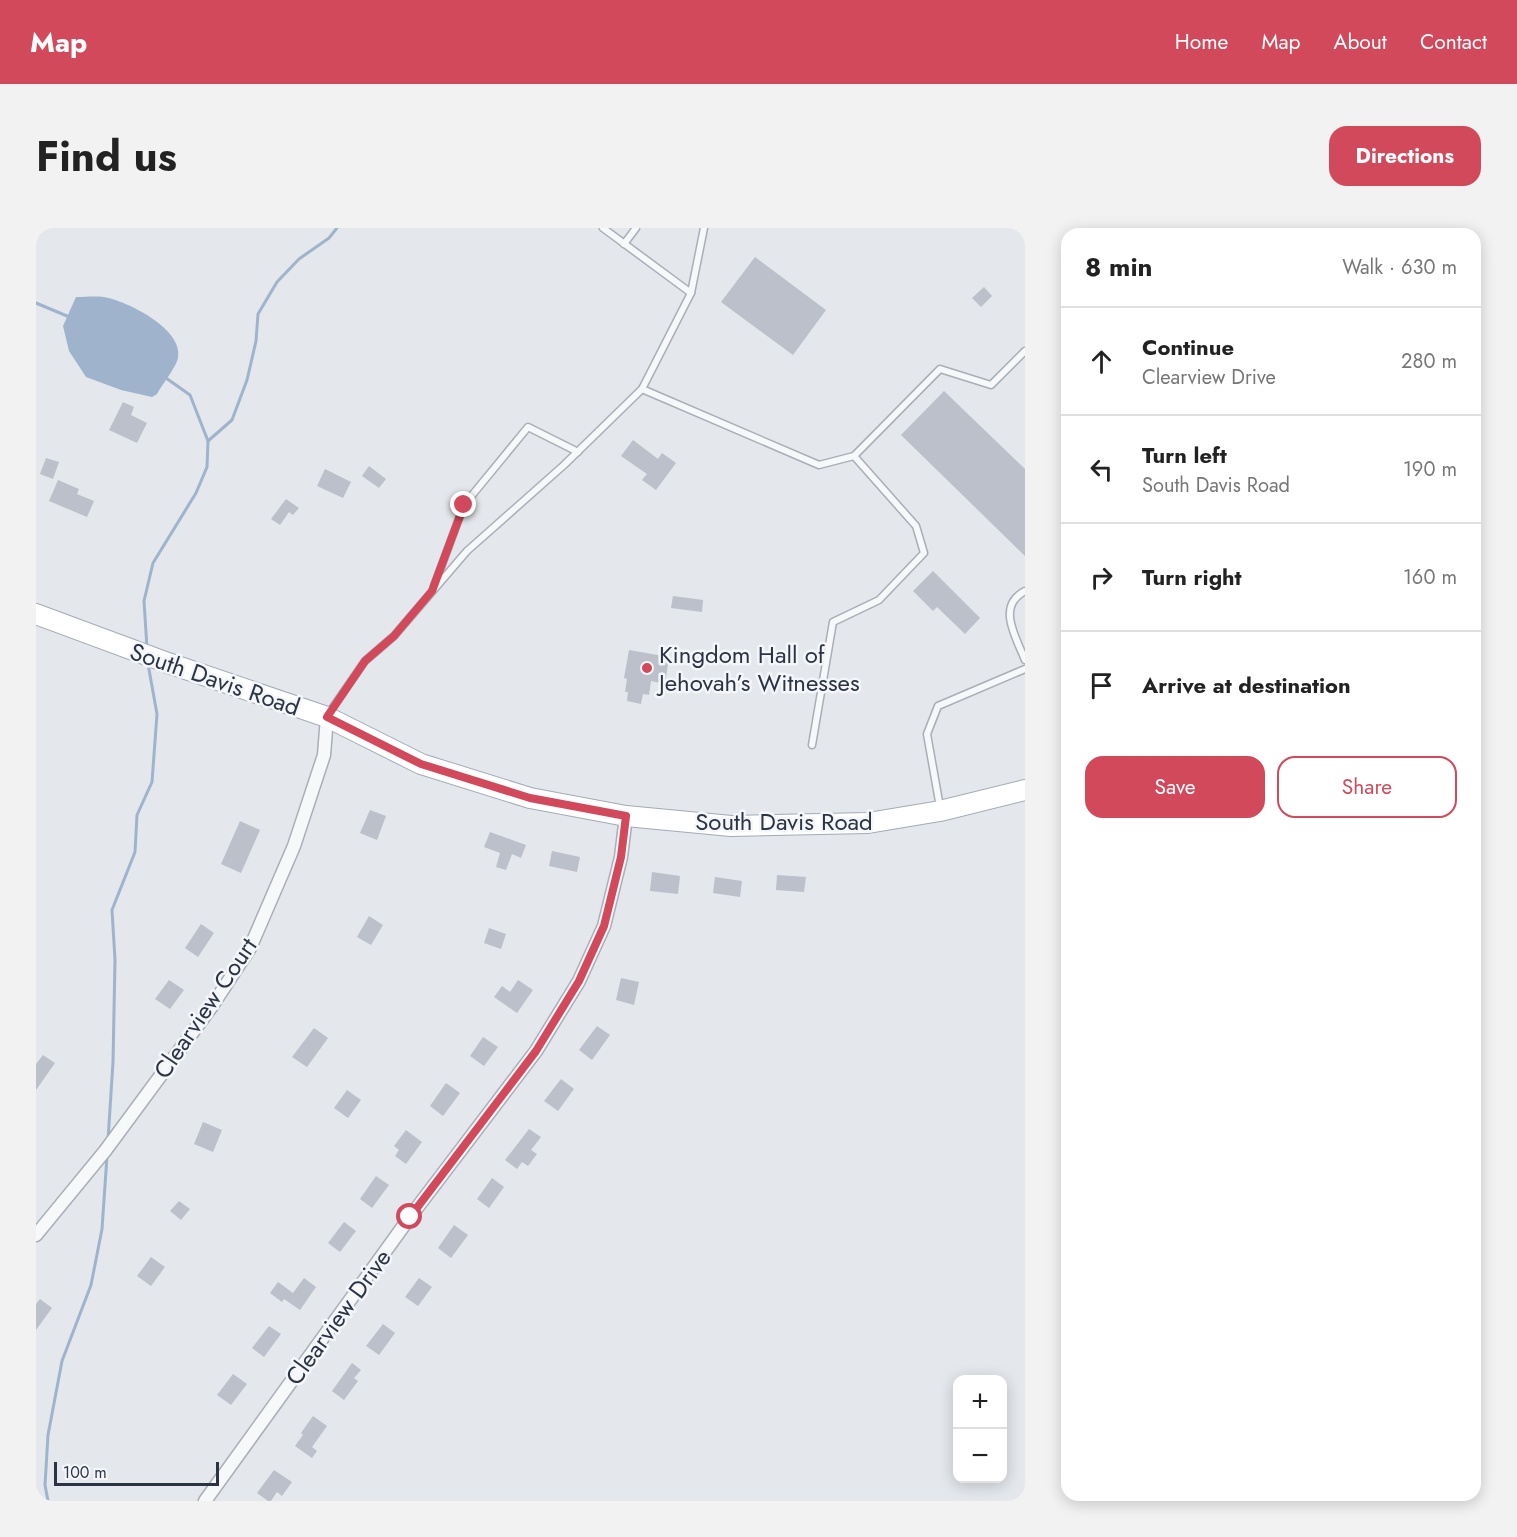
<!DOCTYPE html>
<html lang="en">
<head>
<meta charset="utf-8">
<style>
  :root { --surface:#fff; --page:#f2f2f2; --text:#222; --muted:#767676; --line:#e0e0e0; --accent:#d1495b }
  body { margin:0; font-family:Jost,sans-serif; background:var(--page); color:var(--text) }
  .controls { position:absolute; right:18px; bottom:18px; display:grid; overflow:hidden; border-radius:12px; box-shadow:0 3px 15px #0003 }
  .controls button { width:54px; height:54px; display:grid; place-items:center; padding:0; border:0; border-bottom:2px solid var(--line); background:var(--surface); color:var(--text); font:30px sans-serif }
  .scale { position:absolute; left:18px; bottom:15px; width:165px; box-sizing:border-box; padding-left:6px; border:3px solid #2b3445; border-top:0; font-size:16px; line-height:21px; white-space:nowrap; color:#2b3445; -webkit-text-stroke:4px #f4f6f9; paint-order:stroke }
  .stop { position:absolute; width:18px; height:18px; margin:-14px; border:4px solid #d1495b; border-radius:50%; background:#fff }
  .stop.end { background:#d1495b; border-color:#fff; box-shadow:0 2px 6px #0008 }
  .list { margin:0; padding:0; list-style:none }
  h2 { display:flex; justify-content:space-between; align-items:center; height:78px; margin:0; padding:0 24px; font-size:26px }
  h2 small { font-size:20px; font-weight:400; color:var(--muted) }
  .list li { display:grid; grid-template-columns:39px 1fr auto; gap:18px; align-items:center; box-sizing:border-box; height:108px; padding:0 24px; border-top:2px solid var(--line) }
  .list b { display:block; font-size:22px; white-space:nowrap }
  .list p { margin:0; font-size:20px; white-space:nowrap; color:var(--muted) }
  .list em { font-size:20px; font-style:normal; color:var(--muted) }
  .actions { display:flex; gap:12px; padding:18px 24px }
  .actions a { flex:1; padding:14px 0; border:2px solid var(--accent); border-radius:18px; text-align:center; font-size:21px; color:var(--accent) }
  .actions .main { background:var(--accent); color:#fff }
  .icon { flex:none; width:33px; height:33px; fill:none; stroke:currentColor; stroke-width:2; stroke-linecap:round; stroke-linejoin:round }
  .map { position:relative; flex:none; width:989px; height:1273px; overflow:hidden; border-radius:18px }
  header { display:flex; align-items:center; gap:36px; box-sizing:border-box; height:84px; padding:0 30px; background:var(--accent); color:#fff }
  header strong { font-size:28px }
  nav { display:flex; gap:33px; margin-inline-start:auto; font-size:21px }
  .intro { display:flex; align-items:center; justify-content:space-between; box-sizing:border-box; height:144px; padding:0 36px }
  h1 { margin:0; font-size:42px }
  .button { padding:15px 27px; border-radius:18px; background:var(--accent); color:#fff; font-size:21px; font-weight:700 }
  main { display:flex; gap:36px; padding:0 36px }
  aside { flex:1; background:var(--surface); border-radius:18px; box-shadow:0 3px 15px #0003 }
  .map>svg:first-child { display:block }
  .water { fill:#9fb4cc }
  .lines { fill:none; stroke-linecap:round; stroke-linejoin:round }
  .stream { stroke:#9fb4cc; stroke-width:3 }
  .building { fill:#bbc0ca }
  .lane-casing { stroke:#a9aeb7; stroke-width:9 }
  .street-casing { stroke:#a9aeb7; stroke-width:15 }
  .primary-casing { stroke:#a3abb8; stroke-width:22 }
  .lane { stroke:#f7f8fa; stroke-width:6 }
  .street { stroke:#f7f8fa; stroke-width:12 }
  .primary { stroke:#fff; stroke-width:20 }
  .route { stroke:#d1495b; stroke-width:8 }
  .poi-dot { fill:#d1495b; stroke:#f4f6f9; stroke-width:2 }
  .labels { text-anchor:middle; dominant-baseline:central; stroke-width:5; stroke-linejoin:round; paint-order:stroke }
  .poi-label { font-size:24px; fill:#2b3445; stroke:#f4f6f9; text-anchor:start }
  .street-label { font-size:24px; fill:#2b3445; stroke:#f4f6f9 }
</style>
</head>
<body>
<header>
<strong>Map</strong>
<nav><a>Home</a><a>Map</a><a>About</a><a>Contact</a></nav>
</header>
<div class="intro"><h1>Find us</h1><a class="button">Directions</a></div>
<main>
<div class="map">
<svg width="989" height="1273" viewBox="0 0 989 1273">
  <rect width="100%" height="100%" fill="#e4e7ec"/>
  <path class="water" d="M40,69C49,69 60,68 68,69C91,73 148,101 142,130C140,139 126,157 121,166L116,169L85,162L50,149L33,123L27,98Z"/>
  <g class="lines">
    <g class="stream">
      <polyline points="0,75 31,88"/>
      <polyline points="172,213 196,192 211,152 220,113 222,86 241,54 263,31 293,10 301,0"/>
      <polyline points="111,420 108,373 117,335 160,265 171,239 172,213 154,167 130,150"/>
      <polyline points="72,912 77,834 79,732 76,682 99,624 101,587 116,554 121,486 112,436"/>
      <polyline points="12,1273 9,1257 12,1207 26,1133 55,1057 66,1001 71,928"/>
    </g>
  </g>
  <g class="building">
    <polygon points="719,29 790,82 757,127 685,74"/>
    <polygon points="948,59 956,68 945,79 936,70"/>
    <polygon points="908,163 989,241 989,328 865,207"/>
    <polygon points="87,174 98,179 95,187 111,195 101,215 73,202"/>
    <polygon points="597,212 622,231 626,225 640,235 620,262 606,252 611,246 585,228"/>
    <polygon points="10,230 23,234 17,251 4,246"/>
    <polygon points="333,238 350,251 343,260 326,248"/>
    <polygon points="289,241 315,254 307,270 281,258"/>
    <polygon points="22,252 43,261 41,266 58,273 51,289 13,273"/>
    <polygon points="250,271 263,280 257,287 253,284 244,297 235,291"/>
    <polygon points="897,343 944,390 929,406 901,379 897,383 877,363"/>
    <polygon points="637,368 667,372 666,384 635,380"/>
    <polygon points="593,422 633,429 629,456 615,453 613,467 607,466 605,476 591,473 592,464 589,464 591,451 588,450"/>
    <polygon points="334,582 350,588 341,612 324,605"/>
    <polygon points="204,593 224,602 205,645 185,636"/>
    <polygon points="454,604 490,617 485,630 476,626 470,642 460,639 464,625 448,619"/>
    <polygon points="516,623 544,629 541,644 513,638"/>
    <polygon points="616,644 644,648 642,666 614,663"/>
    <polygon points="741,647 770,649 768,664 740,662"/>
    <polygon points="679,649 706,653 704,669 677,665"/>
    <polygon points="333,688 347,697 335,717 321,709"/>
    <polygon points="165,696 178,705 162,729 149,720"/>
    <polygon points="453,700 470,706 465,721 448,715"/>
    <polygon points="585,750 603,754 598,777 580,772"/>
    <polygon points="133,752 148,762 134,781 119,771"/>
    <polygon points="482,752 497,762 481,785 458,769 466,758 474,764"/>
    <polygon points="561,798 574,807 556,832 543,822"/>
    <polygon points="278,800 292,810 271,839 256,829"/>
    <polygon points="447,809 462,819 448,838 434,828"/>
    <polygon points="7,827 19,835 0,862 0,836"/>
    <polygon points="525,851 538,861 522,883 508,873"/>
    <polygon points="410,855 424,865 407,888 394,878"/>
    <polygon points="311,862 325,872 312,890 298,880"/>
    <polygon points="167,894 186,902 177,924 158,916"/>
    <polygon points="493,901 505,909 495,922 501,926 492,938 486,934 481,941 469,932"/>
    <polygon points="370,902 386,914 370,936 359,928 363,922 358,918"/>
    <polygon points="340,948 353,957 336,980 324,971"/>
    <polygon points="456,950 468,959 453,980 441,971"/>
    <polygon points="143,973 154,981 145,992 134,983"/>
    <polygon points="308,994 320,1003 304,1024 292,1015"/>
    <polygon points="418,997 432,1007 415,1030 402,1020"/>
    <polygon points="115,1029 129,1039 115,1058 101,1048"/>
    <polygon points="268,1050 280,1059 264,1082 248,1071 246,1074 234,1065 242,1054 257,1065"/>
    <polygon points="383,1050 396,1059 382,1078 369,1069"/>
    <polygon points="4,1071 16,1080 0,1102 0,1076"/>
    <polygon points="347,1096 359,1105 343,1127 330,1118"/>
    <polygon points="233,1098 245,1106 228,1129 216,1120"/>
    <polygon points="316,1135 325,1142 318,1150 322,1153 308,1172 296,1163"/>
    <polygon points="197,1146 211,1156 195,1177 181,1167"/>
    <polygon points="277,1188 291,1198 276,1219 281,1223 276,1230 259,1218 267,1207 265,1205"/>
    <polygon points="238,1242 256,1254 246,1268 241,1264 235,1273 232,1273 221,1265"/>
  </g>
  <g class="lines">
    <g class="lane-casing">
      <g id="lane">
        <polyline points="567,0 655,65"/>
        <polyline points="588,16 600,0"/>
        <polyline points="606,161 783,237 818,228 904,141 955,157 989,123"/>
        <polyline points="398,358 428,277 492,199 542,224"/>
        <path d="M989,363C960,378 980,409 989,432"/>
        <polyline points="293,485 329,433 358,408 431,323 528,237 606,161 655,65 668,0"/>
        <polyline points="776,517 797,394 843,372 888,325 880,298 818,228"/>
        <polyline points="904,579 891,506 902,478 989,441"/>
      </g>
    </g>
    <g class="street-casing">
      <g id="street">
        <polyline points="0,1007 69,923 176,778 214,720 258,618 288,527 291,489"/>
        <polyline points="169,1273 374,989 500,823 543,753 568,698 585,629 590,588"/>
      </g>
    </g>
    <g class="primary-casing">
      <polyline id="primary" points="0,386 132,435 291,489 385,536 494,570 590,588 695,598 832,595 904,583 989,562"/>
    </g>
    <use href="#lane" class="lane"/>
    <use href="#street" class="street"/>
    <use href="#primary" class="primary"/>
  </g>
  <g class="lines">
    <polyline class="route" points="374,989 500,823 543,753 568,698 585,629 590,588 494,570 385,536 291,489 329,433 358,408 396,363 428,277"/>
  </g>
  <circle class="poi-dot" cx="611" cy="440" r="6"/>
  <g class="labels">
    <g class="poi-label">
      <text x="623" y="426">Kingdom Hall of<tspan x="623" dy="28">Jehovah’s Witnesses</tspan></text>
    </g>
    <g class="street-label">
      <text transform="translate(179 451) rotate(19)">South Davis Road</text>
      <text x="748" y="593">South Davis Road</text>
      <text transform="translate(169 780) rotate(-56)">Clearview Court</text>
      <text transform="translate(302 1089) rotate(-54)">Clearview Drive</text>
    </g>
  </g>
</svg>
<div class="controls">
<button>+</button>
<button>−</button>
</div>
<div class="scale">100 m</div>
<div class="stop" style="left:374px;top:989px"></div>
<div class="stop end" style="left:428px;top:277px"></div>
</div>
<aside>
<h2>8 min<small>Walk · 630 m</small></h2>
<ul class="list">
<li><svg class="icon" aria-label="ahead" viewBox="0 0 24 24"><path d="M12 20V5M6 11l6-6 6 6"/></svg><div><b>Continue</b><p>Clearview Drive</p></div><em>280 m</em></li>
<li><svg class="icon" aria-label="left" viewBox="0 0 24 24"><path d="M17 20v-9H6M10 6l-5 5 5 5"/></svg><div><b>Turn left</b><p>South Davis Road</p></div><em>190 m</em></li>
<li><svg class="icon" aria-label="right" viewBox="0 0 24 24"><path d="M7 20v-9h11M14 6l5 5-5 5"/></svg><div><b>Turn right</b></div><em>160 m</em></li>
<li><svg class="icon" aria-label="arrive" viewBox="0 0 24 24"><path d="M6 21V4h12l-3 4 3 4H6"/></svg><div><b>Arrive at destination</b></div></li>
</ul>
<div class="actions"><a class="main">Save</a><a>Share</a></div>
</aside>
</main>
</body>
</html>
